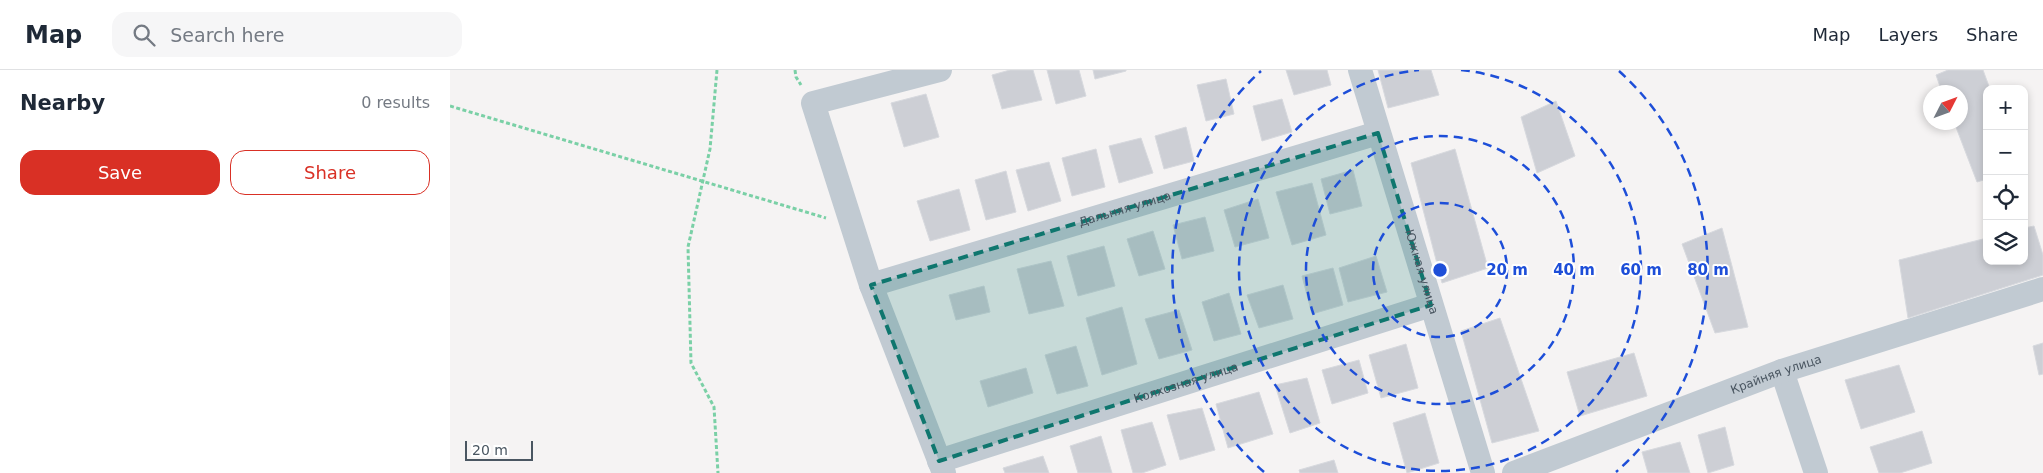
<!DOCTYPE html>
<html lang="en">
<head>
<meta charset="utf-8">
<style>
  :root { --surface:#fff; --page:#f6f6f7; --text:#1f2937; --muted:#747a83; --line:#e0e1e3; --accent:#d93025 }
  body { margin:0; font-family:"DejaVu Sans",sans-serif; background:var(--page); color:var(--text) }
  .controls { position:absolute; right:15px; top:15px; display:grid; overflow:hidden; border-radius:10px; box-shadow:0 2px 8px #0003 }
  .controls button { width:45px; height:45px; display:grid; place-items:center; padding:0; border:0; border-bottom:1px solid var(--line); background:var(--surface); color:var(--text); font:25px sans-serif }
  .compass { position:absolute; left:1473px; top:15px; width:45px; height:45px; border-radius:50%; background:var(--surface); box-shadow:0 2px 8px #0003; rotate:48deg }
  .scale { position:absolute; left:15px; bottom:12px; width:68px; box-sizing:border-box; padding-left:5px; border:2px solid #4a5661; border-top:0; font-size:14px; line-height:18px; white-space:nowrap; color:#4a5661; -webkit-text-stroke:4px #fff; paint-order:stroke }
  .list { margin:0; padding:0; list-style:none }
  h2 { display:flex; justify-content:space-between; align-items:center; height:65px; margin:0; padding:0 20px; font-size:21px }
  h2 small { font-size:16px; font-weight:400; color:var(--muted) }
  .actions { display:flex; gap:10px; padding:15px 20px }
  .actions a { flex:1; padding:11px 0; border:1px solid var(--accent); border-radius:15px; text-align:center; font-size:18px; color:var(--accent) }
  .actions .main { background:var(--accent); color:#fff }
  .icon { flex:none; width:28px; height:28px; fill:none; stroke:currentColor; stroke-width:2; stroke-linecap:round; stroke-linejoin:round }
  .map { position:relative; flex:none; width:1593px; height:403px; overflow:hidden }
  header { display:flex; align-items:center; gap:30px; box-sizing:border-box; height:70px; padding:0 25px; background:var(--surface); border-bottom:1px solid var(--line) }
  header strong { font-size:24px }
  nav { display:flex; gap:28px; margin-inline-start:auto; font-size:18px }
  .search { width:350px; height:45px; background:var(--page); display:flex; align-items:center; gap:12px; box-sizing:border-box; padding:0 18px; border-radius:15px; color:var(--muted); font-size:19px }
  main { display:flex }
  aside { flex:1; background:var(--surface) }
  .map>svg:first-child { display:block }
  .building { fill:#cdcfd5; stroke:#d7d9de }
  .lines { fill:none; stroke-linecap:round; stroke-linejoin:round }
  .path { stroke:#7ad0a6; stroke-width:3; stroke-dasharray:4 2.5; stroke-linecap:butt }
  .minor { stroke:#c1cad2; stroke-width:24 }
  .marked { fill:#0f766e; fill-opacity:0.2; stroke:#0f766e; stroke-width:4; stroke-dasharray:10 6; stroke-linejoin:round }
  .ring { fill:none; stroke:#1d4ed8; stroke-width:2.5; stroke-dasharray:9 6 }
  .labels { text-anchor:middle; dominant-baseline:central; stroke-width:4; stroke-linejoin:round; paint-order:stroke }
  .street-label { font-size:12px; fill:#4a5661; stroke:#fff }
  .centre { fill:#1d4ed8; stroke:#fff; stroke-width:2.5 }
  .ring-label { font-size:15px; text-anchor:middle; font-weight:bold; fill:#1d4ed8; stroke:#fff; stroke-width:4; stroke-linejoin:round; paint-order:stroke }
</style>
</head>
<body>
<header>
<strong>Map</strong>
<div class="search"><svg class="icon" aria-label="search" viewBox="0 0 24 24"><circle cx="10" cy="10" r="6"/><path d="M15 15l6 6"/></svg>Search here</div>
<nav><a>Map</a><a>Layers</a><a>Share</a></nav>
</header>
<main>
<aside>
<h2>Nearby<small>0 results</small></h2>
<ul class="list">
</ul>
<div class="actions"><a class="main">Save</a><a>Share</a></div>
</aside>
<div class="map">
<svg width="1593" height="403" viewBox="0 0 1593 403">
  <rect width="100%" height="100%" fill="#f5f3f3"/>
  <g class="building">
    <polygon points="560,0 583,0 592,30 552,39 542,5"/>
    <polygon points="597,0 629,0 636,26 606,34"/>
    <polygon points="643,0 676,0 676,1 645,9"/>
    <polygon points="836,0 877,0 881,15 844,25"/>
    <polygon points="928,0 981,0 989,25 938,38"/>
    <polygon points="1498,0 1533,0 1540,19 1537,19 1537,109 1527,112 1504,52 1510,52 1510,22 1492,22 1486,5"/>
    <polygon points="776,9 784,44 756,51 747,15"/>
    <polygon points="476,24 489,67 454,77 441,33"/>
    <polygon points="832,29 842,62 812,71 803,36"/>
    <polygon points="1106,31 1125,86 1087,103 1071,47"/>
    <polygon points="736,57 744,91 714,99 705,66"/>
    <polygon points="691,68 703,103 669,113 659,76"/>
    <polygon points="646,79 655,117 622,126 612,88"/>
    <polygon points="1005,79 1038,198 992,213 961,93"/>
    <polygon points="599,92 611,131 578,141 566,100"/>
    <polygon points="903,100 912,136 880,144 871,109"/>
    <polygon points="556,101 566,142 536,150 525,110"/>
    <polygon points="862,113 876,165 842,175 826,122"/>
    <polygon points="509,119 520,160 480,171 467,131"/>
    <polygon points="808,129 819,168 785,177 774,140"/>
    <polygon points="755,147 764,181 732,189 723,155"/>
    <polygon points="1584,156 1593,185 1593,205 1458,248 1449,190 1537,168 1537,191 1574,191 1574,158"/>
    <polygon points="1272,158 1298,257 1265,263 1232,174"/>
    <polygon points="703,161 715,199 689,206 677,169"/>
    <polygon points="654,176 665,216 628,226 617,186"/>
    <polygon points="926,186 937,222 898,232 889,198"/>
    <polygon points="601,191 614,236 579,244 567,199"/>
    <polygon points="883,198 893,235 862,244 852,206"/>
    <polygon points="833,215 843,249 809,258 797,225"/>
    <polygon points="534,216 540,242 506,250 499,225"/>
    <polygon points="779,223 791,264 764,271 752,232"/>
    <polygon points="672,237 687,294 652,305 636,248"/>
    <polygon points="729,240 742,280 709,289 695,249"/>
    <polygon points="1050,248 1089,361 1042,373 1011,261"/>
    <polygon points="1593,273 1593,304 1589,305 1583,276"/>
    <polygon points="956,274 968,318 931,328 919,285"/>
    <polygon points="626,276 638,316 607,324 595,285"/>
    <polygon points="1184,283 1197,326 1130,346 1117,302"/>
    <polygon points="909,290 918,323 882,334 872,300"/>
    <polygon points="1449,295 1465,342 1411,359 1395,310"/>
    <polygon points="576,298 583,323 538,337 530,311"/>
    <polygon points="857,308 870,353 840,363 825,315"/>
    <polygon points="809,322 823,364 778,378 766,334"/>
    <polygon points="752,338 765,380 730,390 717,345"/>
    <polygon points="975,343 989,393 957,403 943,353"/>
    <polygon points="702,352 716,395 692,403 683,403 671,360"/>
    <polygon points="1275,357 1284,395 1258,403 1248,365"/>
    <polygon points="1472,361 1482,393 1450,403 1429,403 1420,377"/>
    <polygon points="651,366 662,403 628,403 620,376"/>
    <polygon points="1230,372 1240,403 1198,403 1192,382"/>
    <polygon points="593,386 599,403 555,403 553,398"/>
    <polygon points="884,390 888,403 850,403 849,400"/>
  </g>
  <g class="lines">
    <g class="path">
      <polyline points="267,0 260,79 238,177 241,293 264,337 268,403"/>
      <polyline points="345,0 346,7 351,15"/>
      <polyline points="0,36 376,148"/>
    </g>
    <g class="minor">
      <polyline points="490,0 363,33 421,215 494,403"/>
      <path id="s1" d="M910,0L1033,403"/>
      <path id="s2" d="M421,215L928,63"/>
      <polyline points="1332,301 1366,403"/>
      <path id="s3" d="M489,391L981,235"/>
      <path id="s4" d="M1064,403L1332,301L1593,219"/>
    </g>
  </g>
  <path class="marked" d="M928,63L981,235L489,391L421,215Z"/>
  <g class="ring">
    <circle cx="990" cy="200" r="67"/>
    <circle cx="990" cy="200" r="134"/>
    <path d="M1011 0A201 201 0 1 1 969 0"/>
    <path d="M814 402A268 268 0 0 1 811 1M1169 1A268 268 0 0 1 1166 402"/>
  </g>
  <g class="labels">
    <g class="street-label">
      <text stroke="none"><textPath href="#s2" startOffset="265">Дальняя улица</textPath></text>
      <text stroke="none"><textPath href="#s1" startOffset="211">Южная улица</textPath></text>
      <text stroke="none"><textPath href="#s4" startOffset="280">Крайняя улица</textPath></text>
      <text stroke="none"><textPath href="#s3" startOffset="259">Колхозная улица</textPath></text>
    </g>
  </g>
  <circle cx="990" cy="200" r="8" class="centre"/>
  <g class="ring-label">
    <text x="1057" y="205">20 m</text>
    <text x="1124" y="205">40 m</text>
    <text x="1191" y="205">60 m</text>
    <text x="1258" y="205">80 m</text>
  </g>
</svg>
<div class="controls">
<button>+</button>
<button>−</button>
<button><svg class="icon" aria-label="locate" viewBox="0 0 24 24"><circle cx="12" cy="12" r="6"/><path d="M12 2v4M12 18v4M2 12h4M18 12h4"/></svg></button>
<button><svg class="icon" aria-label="layers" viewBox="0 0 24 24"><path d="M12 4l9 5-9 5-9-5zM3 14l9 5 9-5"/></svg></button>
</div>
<svg class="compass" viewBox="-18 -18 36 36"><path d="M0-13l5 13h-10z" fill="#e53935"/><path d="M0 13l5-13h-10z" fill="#747a83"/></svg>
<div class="scale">20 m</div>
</div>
</main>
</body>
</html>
